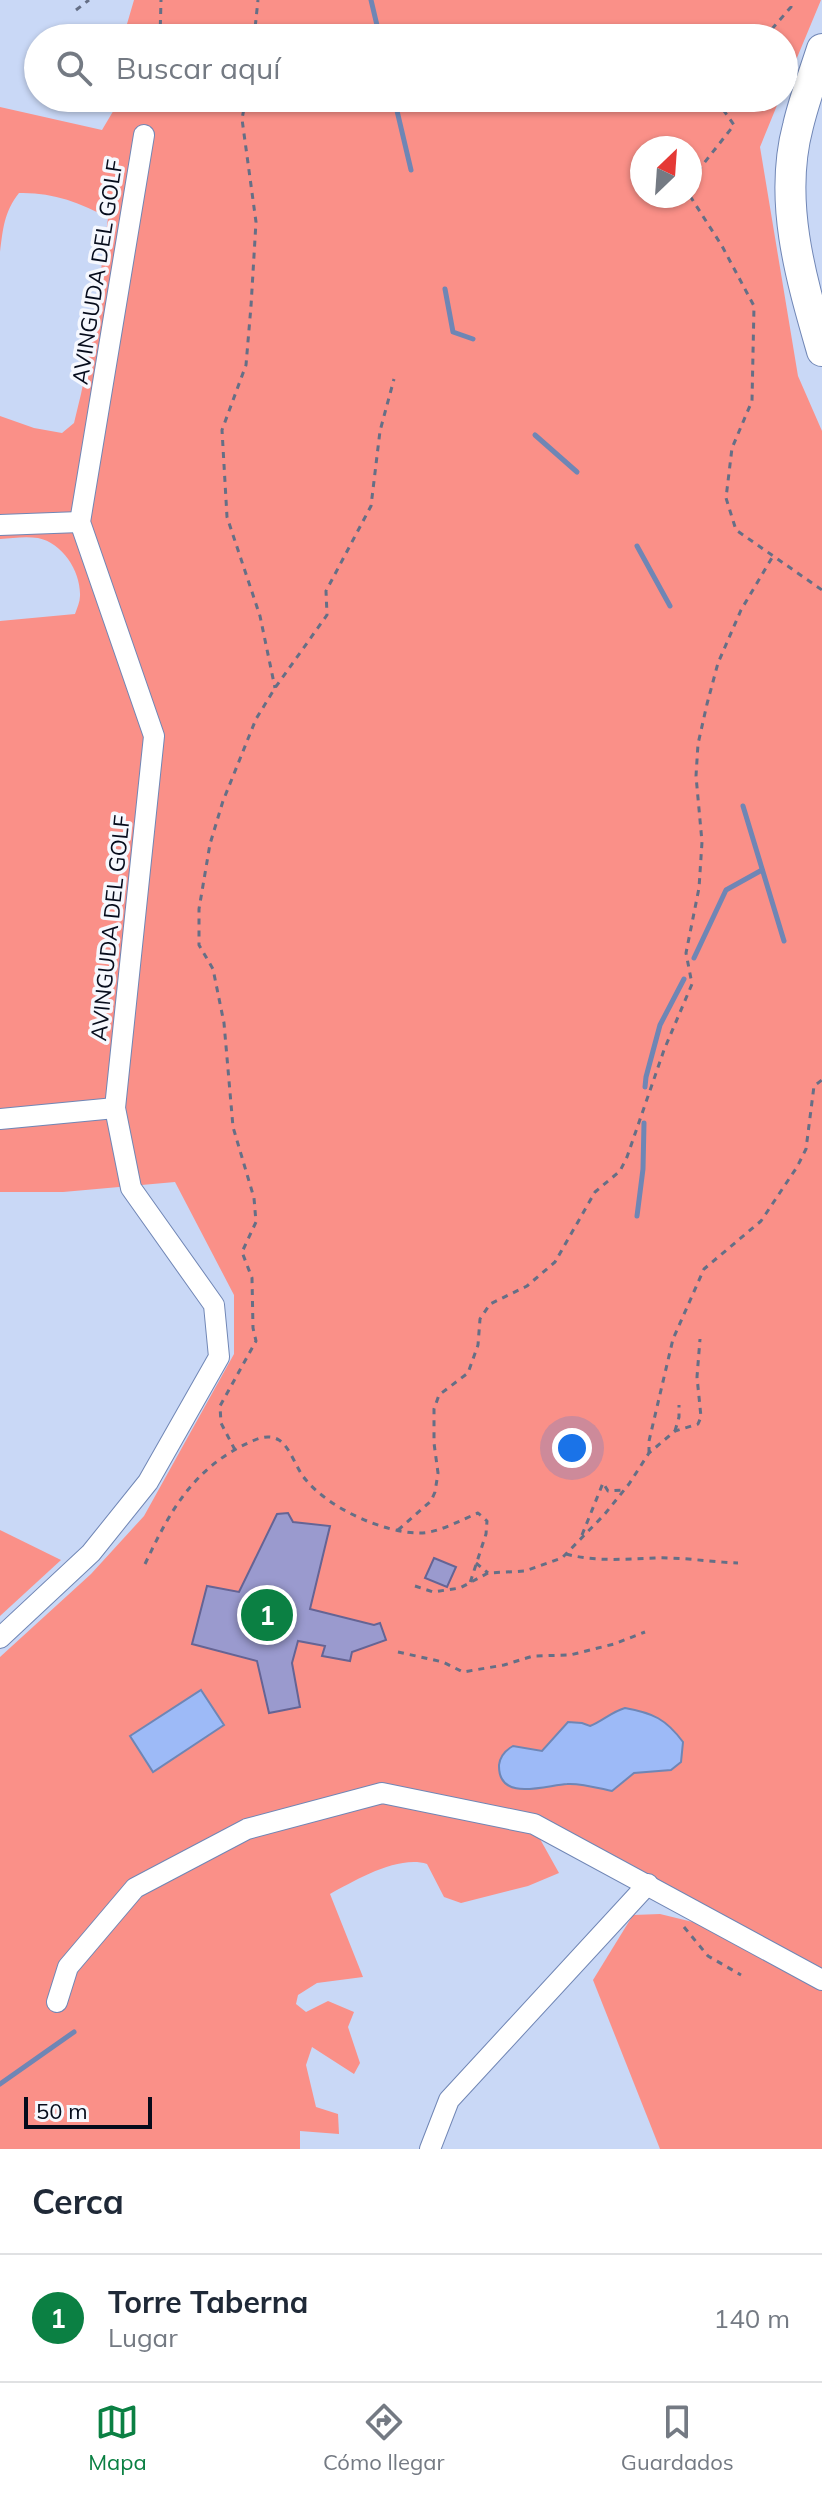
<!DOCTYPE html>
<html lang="es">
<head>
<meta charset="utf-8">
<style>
  :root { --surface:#fff; --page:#f6f6f7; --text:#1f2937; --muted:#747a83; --line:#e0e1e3; --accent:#0b8043 }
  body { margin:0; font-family:Mulish,sans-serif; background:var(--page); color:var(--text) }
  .compass { position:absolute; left:630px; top:136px; width:72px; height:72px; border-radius:50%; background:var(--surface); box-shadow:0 2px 6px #0004; rotate:25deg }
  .scale { position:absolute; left:24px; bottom:20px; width:128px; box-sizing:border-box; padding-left:8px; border:4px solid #050b1b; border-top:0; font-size:22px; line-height:28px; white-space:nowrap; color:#050b1b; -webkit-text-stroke:6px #f6f8fe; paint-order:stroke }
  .you { position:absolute; left:572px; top:1448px; width:28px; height:28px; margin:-20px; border:6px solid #fff; border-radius:50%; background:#1a73e8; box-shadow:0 0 0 12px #1a73e833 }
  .badge { display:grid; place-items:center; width:52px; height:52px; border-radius:50%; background:var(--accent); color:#fff; font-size:26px; font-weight:700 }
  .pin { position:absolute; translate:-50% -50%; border:4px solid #fff; box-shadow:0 2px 8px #0006 }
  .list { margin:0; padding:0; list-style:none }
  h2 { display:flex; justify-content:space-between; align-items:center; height:104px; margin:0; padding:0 32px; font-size:34px }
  h2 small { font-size:26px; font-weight:400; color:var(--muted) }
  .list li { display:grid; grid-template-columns:52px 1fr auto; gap:24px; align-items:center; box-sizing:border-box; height:128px; padding:0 32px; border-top:2px solid var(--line) }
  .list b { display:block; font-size:30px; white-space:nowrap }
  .list p { margin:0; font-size:26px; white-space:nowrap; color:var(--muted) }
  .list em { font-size:26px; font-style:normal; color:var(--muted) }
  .icon { flex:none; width:44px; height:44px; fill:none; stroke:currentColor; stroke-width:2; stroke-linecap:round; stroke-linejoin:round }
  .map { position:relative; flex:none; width:822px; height:2149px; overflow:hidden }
  .search { position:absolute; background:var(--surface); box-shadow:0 2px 6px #0004; left:24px; right:24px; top:24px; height:88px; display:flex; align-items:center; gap:20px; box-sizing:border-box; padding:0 28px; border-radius:44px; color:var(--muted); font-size:30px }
  .sheet { height:232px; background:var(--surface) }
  nav { display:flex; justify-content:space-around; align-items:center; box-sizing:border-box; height:112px; border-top:2px solid var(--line); background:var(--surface); font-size:22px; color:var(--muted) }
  nav a { display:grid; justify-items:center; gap:4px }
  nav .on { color:var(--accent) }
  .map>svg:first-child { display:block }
  .green { fill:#fa9088; fill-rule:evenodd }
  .water { fill:#9dbaf7; stroke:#6f86b5; stroke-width:2 }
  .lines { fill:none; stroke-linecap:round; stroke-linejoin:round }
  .stream { stroke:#6f86b5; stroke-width:5 }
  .building { fill:#9a9ace; stroke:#656494; stroke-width:2 }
  .minor-casing { stroke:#7086b5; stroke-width:22 }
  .secondary-casing { stroke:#7086b5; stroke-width:32 }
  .path { stroke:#656f86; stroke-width:3; stroke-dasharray:6 6; stroke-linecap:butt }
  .minor { stroke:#fff; stroke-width:20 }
  .secondary { stroke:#fff; stroke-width:30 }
  .labels { text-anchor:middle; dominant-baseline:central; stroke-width:7; stroke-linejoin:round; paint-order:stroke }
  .street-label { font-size:22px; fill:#050b1b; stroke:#f6f8fe }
</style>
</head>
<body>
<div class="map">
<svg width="822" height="2149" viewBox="0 0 822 2149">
  <rect width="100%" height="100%" fill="#c9d8f6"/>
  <g class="green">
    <polygon points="134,0 821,0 784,89 784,38 126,38 127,24"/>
    <path d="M119,98H780L760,147L798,376L822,431V1968L722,1915L540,1839L559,1873L528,1886L461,1903L444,1897L427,1864C398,1855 356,1880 330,1894L363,1977L317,1983L298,1995L296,2004L306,2012L328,2001L354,2012L348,2027L360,2063L354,2074L312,2047L306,2065L316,2107L338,2114L339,2134L300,2131V2149H0V1657L91,1574L144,1516L234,1354V1295L175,1182L63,1192H0V621L75,614C77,608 80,602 80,596C81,572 63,543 38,538C26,536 12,538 0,539V416L34,428L62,433L74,423L81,394L91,345L108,218C80,202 51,192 19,193C4,212 3,229 0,252V107L102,130L118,103ZM642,148H690V196H642Z"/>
    <polygon points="0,1530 61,1560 0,1616"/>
    <polygon points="660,1914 701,1924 822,1988 822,2149 660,2149 593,1980 633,1915"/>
  </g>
  <g class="water">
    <polygon points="201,1690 224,1725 153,1772 130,1736"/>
    <path d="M625,1708C653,1713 666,1719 683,1742L681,1762L671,1770L634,1773L612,1791C598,1788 581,1783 567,1784C546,1785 498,1803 499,1765C500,1756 506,1750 513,1746L542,1751L568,1722L582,1723L590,1726C603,1721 611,1712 625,1708Z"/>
  </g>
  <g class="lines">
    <g class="stream">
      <polyline points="371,0 380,38"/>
      <polyline points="394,98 411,170"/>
      <polyline points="445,289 453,332 473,339"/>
      <polyline points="535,435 577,472"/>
      <polyline points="637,546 670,606"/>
      <polyline points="743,806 784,941"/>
      <polyline points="694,958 726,890 762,870"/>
      <polyline points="645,1087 646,1077 660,1025 684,979"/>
      <polyline points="637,1216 643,1169 644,1123"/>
      <polyline points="0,2084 74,2032"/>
    </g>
  </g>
  <g class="building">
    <polygon points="288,1513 293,1522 330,1526 310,1609 374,1625 380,1623 386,1640 352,1652 350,1661 322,1656 325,1646 298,1641 292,1663 300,1707 269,1713 257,1661 192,1644 207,1586 239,1592 277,1514"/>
    <polygon points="434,1558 456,1567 447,1587 425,1578"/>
  </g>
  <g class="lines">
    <g class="minor-casing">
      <g id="minor">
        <polyline points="0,525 80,522"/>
        <polyline points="0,1119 115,1108"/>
        <polyline points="0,1638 91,1553 148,1482 219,1357 214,1305 131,1188 115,1108 154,736 80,522 144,135"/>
        <polyline points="57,2002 68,1967 135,1888 247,1829 382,1793 534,1824 822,1980"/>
        <polyline points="430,2149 449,2100 648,1884"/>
      </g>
    </g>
    <g class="secondary-casing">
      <path id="secondary" d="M822,49C814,74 804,100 798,126C778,201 801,278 822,351"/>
    </g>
    <g class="path">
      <polyline points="76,10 89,0"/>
      <polyline points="160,38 161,0"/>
      <polyline points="254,38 258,0"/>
      <polyline points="764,38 791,7 791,0"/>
      <polyline points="246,98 242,119 256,222 251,306 246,365 222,430 227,517 260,616 275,688"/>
      <polyline points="690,181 734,125 715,98"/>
      <polyline points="690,196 722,246 754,306 752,401 732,448 726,498 736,530 822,590"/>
      <polyline points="675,1431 679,1417 679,1405"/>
      <polyline points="235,1450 221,1423 220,1406 256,1341 253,1328 252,1278 242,1252 256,1222 254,1198 233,1127 224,1023 213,969 199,945 199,909 210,844 223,801 256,719 275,688 327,615 326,591 371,506 380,431 394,379"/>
      <polyline points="649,1453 649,1441 673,1339 704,1269 761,1221 797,1167 806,1149 814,1086 822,1080"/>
      <polyline points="398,1530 431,1501 435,1492 438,1473 434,1443 434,1409 439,1395 468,1373 478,1345 480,1319 490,1304 527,1286 555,1262 595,1192 620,1171 627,1157 664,1050 692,984 686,953 699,888 702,842 696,776 698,744 707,704 718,663 741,610 773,556"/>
      <polyline points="582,1535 603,1483 608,1491 623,1490"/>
      <path d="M566,1554C596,1562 625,1559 655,1558C682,1557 710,1562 738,1563"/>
      <polyline points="476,1563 488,1573"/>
      <path d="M145,1564C170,1511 193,1468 250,1442C259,1438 269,1434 279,1440C291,1448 296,1469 306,1480C329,1508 383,1533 420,1533C438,1533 461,1520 478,1513L487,1521L486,1534L470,1583"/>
      <polyline points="415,1586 433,1592 460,1588 488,1573 525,1571 562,1558 604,1515 629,1484 649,1453 675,1431 698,1424 701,1417 697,1377 700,1339"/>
      <polyline points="398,1652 443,1662 463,1672 504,1665 533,1656 570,1655 614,1644 645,1632"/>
      <polyline points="684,1927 708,1956 741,1975"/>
    </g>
    <use href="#minor" class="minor"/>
    <use href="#secondary" class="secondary"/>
  </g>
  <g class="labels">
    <g class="street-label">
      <text transform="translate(97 272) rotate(-81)">AVINGUDA DEL GOLF</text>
      <text transform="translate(110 928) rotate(-84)">AVINGUDA DEL GOLF</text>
    </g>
  </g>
</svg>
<svg class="compass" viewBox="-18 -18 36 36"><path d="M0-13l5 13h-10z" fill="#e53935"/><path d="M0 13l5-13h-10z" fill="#747a83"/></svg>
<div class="scale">50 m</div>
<div class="you"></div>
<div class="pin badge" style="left:267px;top:1615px">1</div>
<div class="search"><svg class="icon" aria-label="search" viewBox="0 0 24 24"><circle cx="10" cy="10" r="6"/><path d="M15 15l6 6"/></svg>Buscar aquí</div>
</div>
<section class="sheet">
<h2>Cerca<small></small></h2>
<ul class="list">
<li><span class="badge">1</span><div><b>Torre Taberna</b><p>Lugar</p></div><em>140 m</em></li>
</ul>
</section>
<nav>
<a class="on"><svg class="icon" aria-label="map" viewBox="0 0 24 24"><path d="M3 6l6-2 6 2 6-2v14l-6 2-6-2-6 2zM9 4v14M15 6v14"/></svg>Mapa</a>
<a><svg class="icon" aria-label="directions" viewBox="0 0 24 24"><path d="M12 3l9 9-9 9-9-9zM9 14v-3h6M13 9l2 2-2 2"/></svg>Cómo llegar</a>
<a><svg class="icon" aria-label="saved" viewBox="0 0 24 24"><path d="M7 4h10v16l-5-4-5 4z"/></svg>Guardados</a>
</nav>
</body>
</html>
